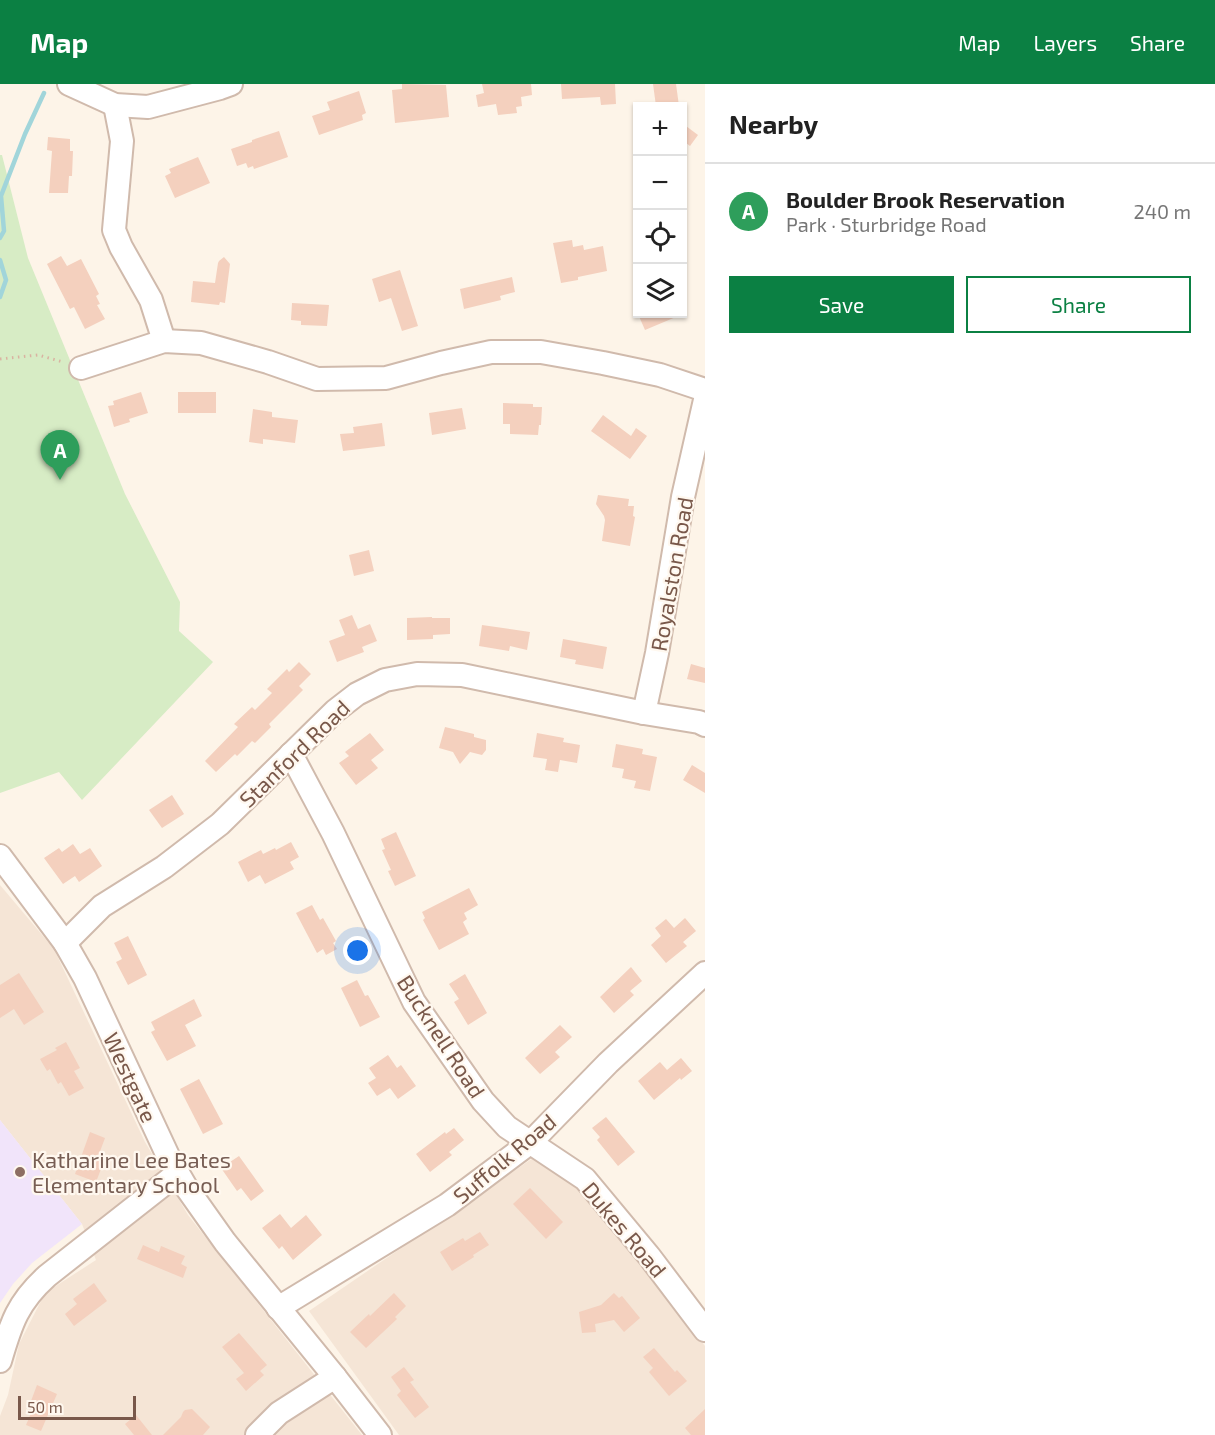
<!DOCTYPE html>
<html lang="en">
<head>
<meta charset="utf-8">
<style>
  :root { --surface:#fff; --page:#f2f2f2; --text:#222; --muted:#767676; --line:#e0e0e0; --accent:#0b8043 }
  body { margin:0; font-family:"Exo 2",sans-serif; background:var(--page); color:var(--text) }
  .controls { position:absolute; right:18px; top:18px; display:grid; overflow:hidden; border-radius:0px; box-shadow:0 2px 4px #0004 }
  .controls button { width:54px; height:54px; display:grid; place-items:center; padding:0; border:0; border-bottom:2px solid var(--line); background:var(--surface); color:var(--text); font:30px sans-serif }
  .scale { position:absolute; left:18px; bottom:15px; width:118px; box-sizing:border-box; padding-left:6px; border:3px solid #79584a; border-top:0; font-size:16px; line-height:21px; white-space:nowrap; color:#79584a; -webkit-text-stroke:4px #fff8ef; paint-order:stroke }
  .you { position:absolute; left:358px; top:867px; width:21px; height:21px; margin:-15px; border:4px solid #fff; border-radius:50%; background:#1a73e8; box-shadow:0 0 0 9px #1a73e833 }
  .badge { display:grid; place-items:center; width:39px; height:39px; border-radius:50%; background:var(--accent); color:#fff; font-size:20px; font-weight:700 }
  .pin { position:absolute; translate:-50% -50px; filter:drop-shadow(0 2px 3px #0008) }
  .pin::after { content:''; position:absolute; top:32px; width:21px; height:18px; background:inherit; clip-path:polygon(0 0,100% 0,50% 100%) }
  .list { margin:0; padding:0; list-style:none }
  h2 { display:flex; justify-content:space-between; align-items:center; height:78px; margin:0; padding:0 24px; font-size:26px }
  h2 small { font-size:20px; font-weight:400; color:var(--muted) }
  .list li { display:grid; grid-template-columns:39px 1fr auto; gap:18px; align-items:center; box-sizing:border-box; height:96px; padding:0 24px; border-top:2px solid var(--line) }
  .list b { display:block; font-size:22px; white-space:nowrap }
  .list p { margin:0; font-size:20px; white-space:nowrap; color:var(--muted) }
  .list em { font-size:20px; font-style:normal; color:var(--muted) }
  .actions { display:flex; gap:12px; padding:18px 24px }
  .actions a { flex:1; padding:14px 0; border:2px solid var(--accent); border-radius:0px; text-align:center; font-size:21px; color:var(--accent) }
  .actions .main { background:var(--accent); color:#fff }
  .icon { flex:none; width:33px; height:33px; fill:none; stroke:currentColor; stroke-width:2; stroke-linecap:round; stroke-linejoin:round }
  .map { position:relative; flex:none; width:705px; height:1351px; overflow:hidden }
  header { display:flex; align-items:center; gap:36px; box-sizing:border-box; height:84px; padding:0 30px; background:var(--accent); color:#fff }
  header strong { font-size:28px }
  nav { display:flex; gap:33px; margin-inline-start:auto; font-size:21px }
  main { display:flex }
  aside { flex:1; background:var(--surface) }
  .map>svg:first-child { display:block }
  .residential { fill:#f5e5d6 }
  .education { fill:#f1e4fa }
  .green { fill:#d7ecc5 }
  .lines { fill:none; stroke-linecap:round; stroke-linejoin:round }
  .stream { stroke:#a1d5da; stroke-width:4.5 }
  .building { fill:#f4d0be }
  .minor-casing { stroke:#d0baac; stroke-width:26 }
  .path { stroke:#d9b3a1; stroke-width:3; stroke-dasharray:1.5 4.5; stroke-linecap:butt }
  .minor { stroke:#fff; stroke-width:22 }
  .education-dot { fill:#8d6e63; stroke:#fff8ef; stroke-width:2 }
  .labels { text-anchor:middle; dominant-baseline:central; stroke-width:4.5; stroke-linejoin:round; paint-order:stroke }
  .street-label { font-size:22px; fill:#79584a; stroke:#fff8ef }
  .education-label { font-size:22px; fill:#785e54; stroke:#fff8ef; text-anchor:start }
</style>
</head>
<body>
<header>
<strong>Map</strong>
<nav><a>Map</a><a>Layers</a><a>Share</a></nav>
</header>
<main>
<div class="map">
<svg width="705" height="1351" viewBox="0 0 705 1351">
  <rect width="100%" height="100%" fill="#fdf4e8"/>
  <g class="residential">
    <polygon points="0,801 54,865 145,1058 188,1131 362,1351 0,1351 0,1332 8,1311 19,1260 45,1209 96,1176 82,1140 0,1036"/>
    <polygon points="533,1074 575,1101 705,1262 705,1351 399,1351 309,1227"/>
  </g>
  <polygon class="education" points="0,1036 82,1140 32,1179 13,1200 0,1219"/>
  <polygon class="green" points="0,71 2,71 28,174 125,410 180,518 179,547 213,578 82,716 59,688 0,709"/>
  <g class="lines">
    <g class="stream">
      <polyline points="0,154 4,147 1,112 25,50 44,9"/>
      <polyline points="0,176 6,196 0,213"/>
    </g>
  </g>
  <g class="building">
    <polygon points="402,0 446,1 449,33 395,39 392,6 402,5"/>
    <polygon points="482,0 531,0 532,11 521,13 522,22 516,23 517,29 498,31 496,20 478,23 476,11 484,9"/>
    <polygon points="561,0 615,0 616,20 601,21 600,13 562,15"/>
    <polygon points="653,0 676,0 679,22 656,22"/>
    <polygon points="359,7 366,29 362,31 363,36 319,51 312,32 330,26 327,18"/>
    <polygon points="682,39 698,51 690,62 682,56"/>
    <polygon points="279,47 288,73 254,85 253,82 248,84 246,79 237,82 231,65 252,58 252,56"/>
    <polygon points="48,53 70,55 70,67 73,67 72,92 69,92 68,109 49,109 52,67 47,66"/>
    <polygon points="198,73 210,99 175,114 165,92 171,89 169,85"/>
    <polygon points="572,156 573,163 583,161 584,166 603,162 607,187 578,193 578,196 561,199 553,159"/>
    <polygon points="61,172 67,182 81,175 99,210 96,212 100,220 97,221 105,235 85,245 74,223 70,225 47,180"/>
    <polygon points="224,173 230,180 225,219 220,218 219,221 191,218 193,197 215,199 218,179 219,177"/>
    <polygon points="400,186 418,242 402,247 391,214 379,218 372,195"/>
    <polygon points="512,193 515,208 500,212 501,216 464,225 460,205"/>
    <polygon points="292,219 329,221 327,242 301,241 301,237 291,236"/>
    <polygon points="638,230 683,230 645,246"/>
    <polygon points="141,308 148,329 129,335 130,338 114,343 108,322 114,321 113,317"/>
    <rect x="178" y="308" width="38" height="21"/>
    <polygon points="503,319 533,320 533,323 542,323 541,341 539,341 538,351 510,350 510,340 503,340"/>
    <polygon points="462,324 466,345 432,351 429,329"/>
    <polygon points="253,325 272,328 272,333 298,336 295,359 263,355 263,360 249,358"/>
    <polygon points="603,331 631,352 636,344 647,352 630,375 591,347"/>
    <polygon points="382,339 385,362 343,367 340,350 354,349 353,343"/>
    <polygon points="598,411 629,415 628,422 634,422 633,432 635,433 630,462 602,457 605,436 604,432 596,420"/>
    <polygon points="369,466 374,487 354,492 349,471"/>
    <polygon points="352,531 358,545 370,540 377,557 362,563 364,568 337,578 329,557 345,551 339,536"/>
    <polygon points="432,533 432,534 450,534 450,550 433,551 433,555 407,556 407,534"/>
    <polygon points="482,541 530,548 527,566 510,562 509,567 479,562"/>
    <polygon points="563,555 607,563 603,585 575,580 576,576 560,573"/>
    <polygon points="299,578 311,590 299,602 303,606 269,640 271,643 255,659 252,657 237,672 235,670 216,688 205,677 238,643 234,640 252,623 255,626 272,609 267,605 287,585 289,588"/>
    <polygon points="691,580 705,584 705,599 687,595"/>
    <polygon points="445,643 474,650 474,653 486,656 486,666 482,671 470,668 460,680 453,668 439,664"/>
    <polygon points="370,649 384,666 371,676 378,684 356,701 339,679 349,672 345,668"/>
    <polygon points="537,649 564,654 563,658 580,661 577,679 560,676 558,688 545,686 547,675 533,673"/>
    <polygon points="616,660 643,665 642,670 657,673 650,707 634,704 636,697 622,694 624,685 612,683"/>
    <polygon points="692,681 705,689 705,709 683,696"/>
    <polygon points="172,711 184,730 162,744 149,726"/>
    <polygon points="396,748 416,792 395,802 388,787 391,786 382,766 385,765 381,755"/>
    <polygon points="291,758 299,773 290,778 294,785 265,800 260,791 248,798 238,778 261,766 263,770 275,764 276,766"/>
    <polygon points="73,760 80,770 90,764 102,782 79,798 75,792 63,800 44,774 59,764 62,768"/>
    <polygon points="469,804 478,821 464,829 467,835 463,838 469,850 439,866 423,836 425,834 422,828"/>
    <polygon points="312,821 320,836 323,834 336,857 333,859 337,865 326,871 323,865 317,869 296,829"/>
    <polygon points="685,834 696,847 683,858 687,862 666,879 651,861 661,852 655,844 666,835 674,844"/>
    <polygon points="128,852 147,891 128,901 116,878 122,875 114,859"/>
    <polygon points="631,883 642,897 630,907 634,911 614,929 600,913"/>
    <polygon points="19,889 44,928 24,941 14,925 0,934 0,901"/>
    <polygon points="465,890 487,929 468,941 454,918 459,915 449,900"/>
    <polygon points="357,896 365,912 368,911 380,933 360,943 341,904"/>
    <polygon points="194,915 202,932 185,941 196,962 167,977 151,948 155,946 151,938"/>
    <polygon points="560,941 572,953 555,968 560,973 540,990 525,974"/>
    <polygon points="66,958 80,984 74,987 84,1004 69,1012 61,998 58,1000 50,985 47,987 40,975 57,966 55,964"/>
    <polygon points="388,971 397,984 401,981 416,1002 398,1015 390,1004 377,1012 368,999 376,994 369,984"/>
    <polygon points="681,974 692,987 681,996 680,994 654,1016 638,997 660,978 667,986"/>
    <polygon points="199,995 223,1040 203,1050 180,1005"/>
    <polygon points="606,1033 635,1068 618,1082 597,1056 600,1053 592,1044"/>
    <polygon points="454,1044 464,1056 449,1068 452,1071 430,1088 416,1070 445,1048 446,1050"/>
    <polygon points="90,1048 105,1054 99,1070 106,1072 96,1098 75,1090"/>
    <polygon points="239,1072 264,1107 251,1117 241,1104 237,1107 221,1084"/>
    <polygon points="530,1104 563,1138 546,1155 513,1120"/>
    <polygon points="280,1130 291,1144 306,1131 322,1151 293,1176 282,1162 279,1165 262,1144"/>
    <polygon points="480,1148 489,1161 473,1171 474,1173 452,1187 440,1168 463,1154 465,1157"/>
    <polygon points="143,1161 159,1168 161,1162 185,1172 181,1180 187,1183 183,1194 137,1175"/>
    <polygon points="94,1199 107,1217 74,1242 65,1230 77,1220 73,1215"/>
    <polygon points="394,1209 406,1222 395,1233 397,1235 366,1264 350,1248 369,1230 370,1232"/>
    <polygon points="614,1209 619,1214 622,1212 640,1234 624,1248 614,1236 595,1240 596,1248 582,1249 579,1228 601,1221"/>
    <polygon points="239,1249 267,1281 260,1287 264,1291 246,1307 236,1295 244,1289 222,1263"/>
    <polygon points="654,1264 675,1288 677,1286 687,1297 669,1312 649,1288 653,1284 643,1273"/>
    <polygon points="404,1283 414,1296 410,1298 429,1323 415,1334 397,1311 401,1307 391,1293"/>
    <polygon points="37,1301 57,1310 41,1347 26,1341 32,1327 28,1325"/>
    <polygon points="192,1325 210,1343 203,1351 163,1351 181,1333 183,1328 185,1326"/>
    <polygon points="705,1325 705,1351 691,1351 685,1344"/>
    <polygon points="136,1331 152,1351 134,1351 125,1340"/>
  </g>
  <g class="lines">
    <g class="minor-casing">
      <g id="minor">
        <polyline points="69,0 115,21 148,23 220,4 231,0"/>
        <polyline points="115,21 122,57 114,146 121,163 151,216 164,257"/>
        <polyline points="81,284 164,257 201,259 268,278 317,295 386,294 441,279 491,268 541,268 603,279 660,291 705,306"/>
        <polyline points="644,629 657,569 683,413 705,316"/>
        <polyline points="291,670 333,749 414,918 483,1017 507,1043 585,1095 649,1172 705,1246"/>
        <polyline points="0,772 65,859 85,894 168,1072 186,1103 225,1158 335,1293 380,1351"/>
        <polyline points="65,859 102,822 164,783 220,740 335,627 357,610 385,596 417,590 462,591 644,629 699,638 705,641"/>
        <polyline points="278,1224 447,1121 531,1058 608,979 705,889"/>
        <path d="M0,1277C11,1239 18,1218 47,1192L178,1089"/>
        <polyline points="257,1351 279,1329 335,1293"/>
      </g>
    </g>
    <polyline class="path" points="0,275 38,271 63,278"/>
    <use href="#minor" class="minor"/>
  </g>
  <circle class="education-dot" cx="20" cy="1088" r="6"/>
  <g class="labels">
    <g class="street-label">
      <text transform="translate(671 490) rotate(-80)">Royalston Road</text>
      <text transform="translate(294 669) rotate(-44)">Stanford Road</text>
      <text transform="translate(442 952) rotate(57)">Bucknell Road</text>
      <text transform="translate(131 993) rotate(65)">Westgate</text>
      <text transform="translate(504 1074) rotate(-40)">Suffolk Road</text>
      <text transform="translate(625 1145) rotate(50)">Dukes Road</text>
    </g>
    <g class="education-label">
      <text x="32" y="1075">Katharine Lee Bates<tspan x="32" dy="25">Elementary School</tspan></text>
    </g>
  </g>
</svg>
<div class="controls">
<button>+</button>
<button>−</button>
<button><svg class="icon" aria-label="locate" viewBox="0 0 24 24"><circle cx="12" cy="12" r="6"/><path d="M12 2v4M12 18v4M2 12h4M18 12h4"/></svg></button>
<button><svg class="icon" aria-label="layers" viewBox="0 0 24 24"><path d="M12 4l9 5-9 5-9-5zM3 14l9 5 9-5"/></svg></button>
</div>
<div class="scale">50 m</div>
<div class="you"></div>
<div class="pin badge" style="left:60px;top:396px;background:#2e9e5b">A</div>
</div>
<aside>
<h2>Nearby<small></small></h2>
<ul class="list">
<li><span class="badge" style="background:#2e9e5b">A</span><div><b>Boulder Brook Reservation</b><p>Park · Sturbridge Road</p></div><em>240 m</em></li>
</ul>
<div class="actions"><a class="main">Save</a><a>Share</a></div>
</aside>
</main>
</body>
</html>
